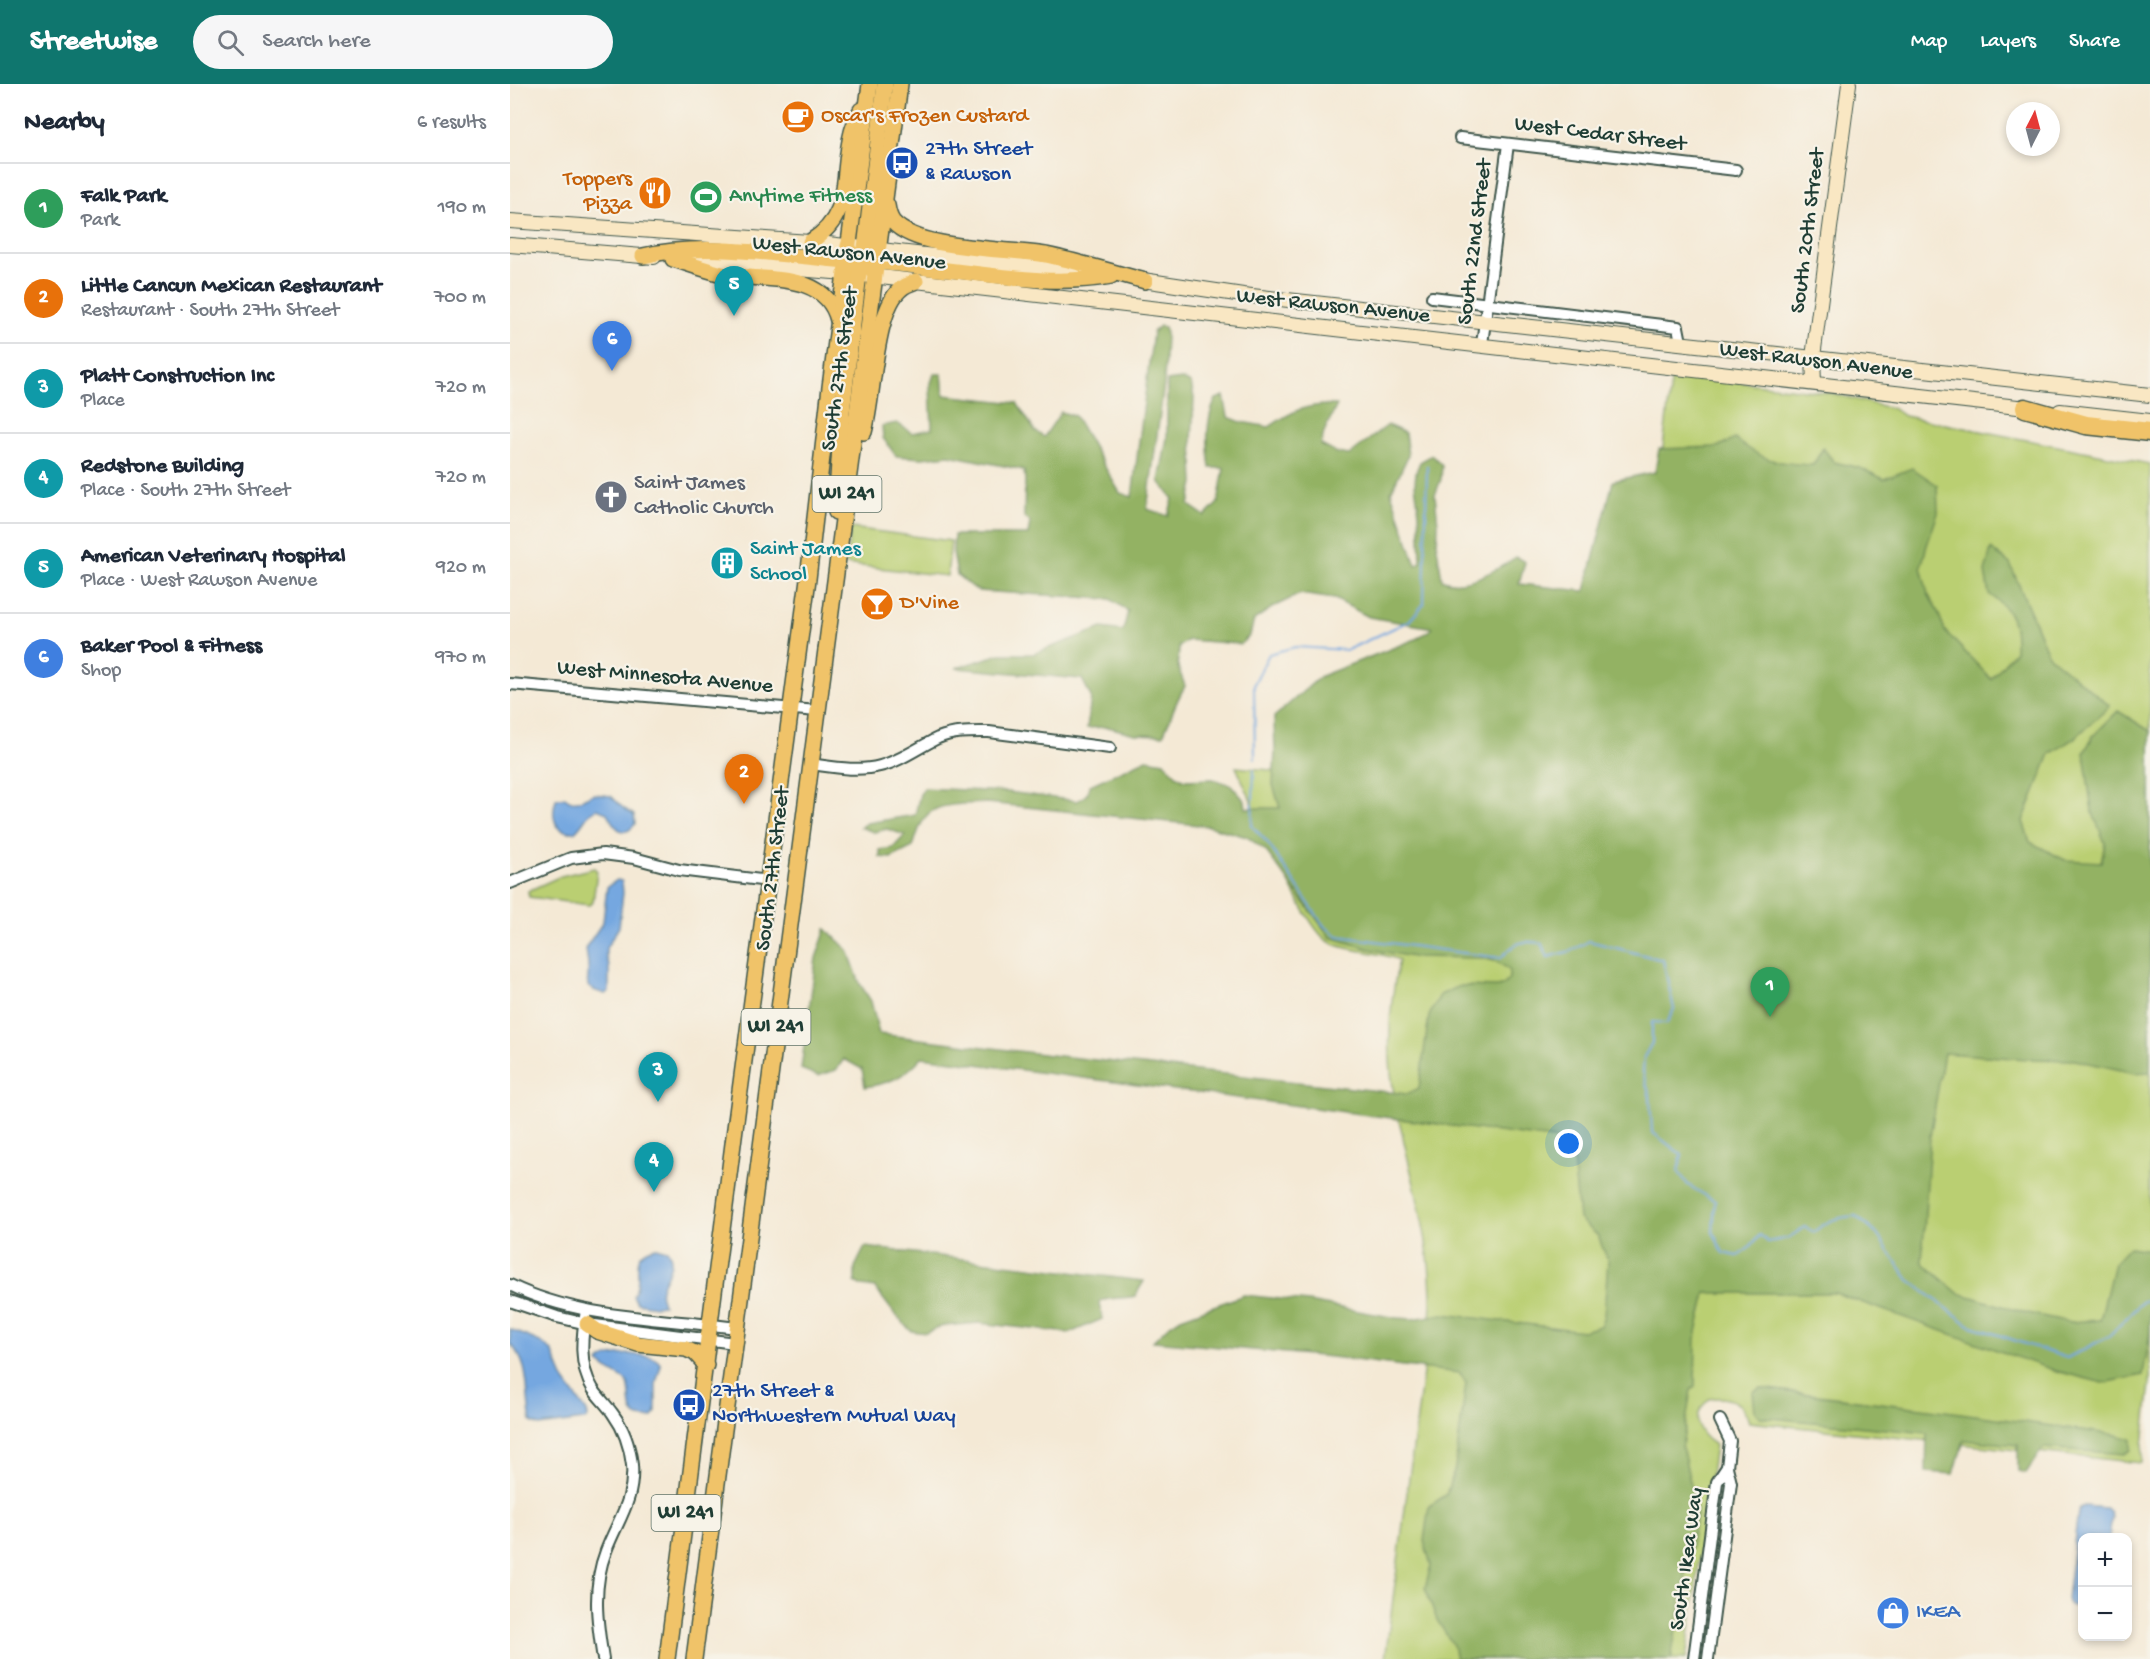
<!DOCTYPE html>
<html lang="en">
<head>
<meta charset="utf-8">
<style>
  :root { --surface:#fff; --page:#f6f6f7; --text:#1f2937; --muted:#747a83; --line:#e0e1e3; --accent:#0f766e }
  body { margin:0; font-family:"Gochi Hand",sans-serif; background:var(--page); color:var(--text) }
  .controls { position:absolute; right:18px; bottom:18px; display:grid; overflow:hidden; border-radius:12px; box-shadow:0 3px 9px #0003 }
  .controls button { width:54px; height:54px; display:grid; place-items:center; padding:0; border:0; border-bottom:2px solid var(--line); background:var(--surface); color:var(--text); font:30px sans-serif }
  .compass { position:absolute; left:1496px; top:18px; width:54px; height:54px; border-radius:50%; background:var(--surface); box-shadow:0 3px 9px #0003; rotate:6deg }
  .you { position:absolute; left:1059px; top:1060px; width:21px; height:21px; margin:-15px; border:4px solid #fff; border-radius:50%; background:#1a73e8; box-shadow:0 0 0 9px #1a73e833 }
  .badge { display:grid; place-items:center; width:39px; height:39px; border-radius:50%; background:var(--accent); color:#fff; font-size:20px; font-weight:700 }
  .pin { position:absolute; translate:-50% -50px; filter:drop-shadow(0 2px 3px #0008) }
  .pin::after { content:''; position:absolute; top:32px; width:21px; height:18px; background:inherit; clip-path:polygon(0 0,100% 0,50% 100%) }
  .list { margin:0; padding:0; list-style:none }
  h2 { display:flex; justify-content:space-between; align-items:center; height:78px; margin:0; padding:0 24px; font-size:26px }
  h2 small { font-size:20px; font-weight:400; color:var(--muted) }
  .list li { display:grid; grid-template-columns:39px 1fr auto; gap:18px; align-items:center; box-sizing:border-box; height:90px; padding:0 24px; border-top:2px solid var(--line) }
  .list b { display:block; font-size:22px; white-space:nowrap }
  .list p { margin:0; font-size:20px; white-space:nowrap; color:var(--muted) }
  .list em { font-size:20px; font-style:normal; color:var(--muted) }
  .icon { flex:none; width:33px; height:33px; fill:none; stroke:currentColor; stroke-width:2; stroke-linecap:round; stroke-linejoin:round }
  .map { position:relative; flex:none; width:1640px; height:1575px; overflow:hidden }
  header { display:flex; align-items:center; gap:36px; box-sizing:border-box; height:84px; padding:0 30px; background:var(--accent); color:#fff }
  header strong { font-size:28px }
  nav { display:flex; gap:33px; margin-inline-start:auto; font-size:21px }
  .search { width:420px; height:54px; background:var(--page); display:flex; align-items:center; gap:15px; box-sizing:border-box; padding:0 21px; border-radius:33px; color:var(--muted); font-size:22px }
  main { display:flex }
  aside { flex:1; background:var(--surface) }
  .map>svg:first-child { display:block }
  .green { fill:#bacf72; stroke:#6c8653; stroke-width:1.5 }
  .forest { fill:#93b264; stroke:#59784c; stroke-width:1.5 }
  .water { fill:#74a7e0; stroke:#4a728a; stroke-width:1.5 }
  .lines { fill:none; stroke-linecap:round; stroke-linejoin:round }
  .stream { stroke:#74a7e0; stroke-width:2 }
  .street-casing { stroke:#3f574c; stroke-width:14 }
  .secondary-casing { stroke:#3f574c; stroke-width:16 }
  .primary-casing { stroke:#3f574c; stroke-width:18 }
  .highway-casing { stroke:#3f574c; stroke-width:21 }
  .street { stroke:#fff; stroke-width:10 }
  .secondary { stroke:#f9e7c3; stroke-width:14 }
  .primary { stroke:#f0c369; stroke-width:15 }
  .highway { stroke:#f0c369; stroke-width:18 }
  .labels { text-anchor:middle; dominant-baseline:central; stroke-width:4.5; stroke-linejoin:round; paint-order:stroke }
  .shield { fill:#f7f3e8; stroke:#60746a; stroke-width:1.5 }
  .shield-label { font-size:21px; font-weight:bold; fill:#1f3d34 }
  .food-label { font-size:22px; fill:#c56008; stroke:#f7f3e8; text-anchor:start }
  .street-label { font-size:22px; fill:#1f3d34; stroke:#f7f3e8 }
  .transit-label { font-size:22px; fill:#164399; stroke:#f7f3e8; text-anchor:start }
  .leisure-label { font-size:22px; fill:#27864d; stroke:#f7f3e8; text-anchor:start }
  .worship-label { font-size:22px; fill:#5b616d; stroke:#f7f3e8; text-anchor:start }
  .culture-label { font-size:22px; fill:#0d838f; stroke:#f7f3e8; text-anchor:start }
  .shop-label { font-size:22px; fill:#366cbe; stroke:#f7f3e8; text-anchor:start }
</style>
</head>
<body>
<header>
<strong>Streetwise</strong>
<div class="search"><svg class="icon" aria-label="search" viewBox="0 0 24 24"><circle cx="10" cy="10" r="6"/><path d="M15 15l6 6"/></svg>Search here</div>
<nav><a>Map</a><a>Layers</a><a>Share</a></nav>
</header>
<main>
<aside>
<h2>Nearby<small>6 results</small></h2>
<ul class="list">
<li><span class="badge" style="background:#2e9e5b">1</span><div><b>Falk Park</b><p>Park</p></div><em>190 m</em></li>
<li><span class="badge" style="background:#e8710a">2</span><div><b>Little Cancun Mexican Restaurant</b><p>Restaurant · South 27th Street</p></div><em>700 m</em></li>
<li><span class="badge" style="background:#0f9aa8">3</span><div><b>Platt Construction Inc</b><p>Place</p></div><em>720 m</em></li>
<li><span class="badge" style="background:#0f9aa8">4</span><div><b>Redstone Building</b><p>Place · South 27th Street</p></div><em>720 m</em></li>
<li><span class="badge" style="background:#0f9aa8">5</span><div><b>American Veterinary Hospital</b><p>Place · West Rawson Avenue</p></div><em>920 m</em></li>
<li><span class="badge" style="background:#3f7fe0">6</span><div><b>Baker Pool &amp; Fitness</b><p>Shop</p></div><em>970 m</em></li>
</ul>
</aside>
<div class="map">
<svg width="1640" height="1575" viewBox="0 0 1640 1575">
  <rect width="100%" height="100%" fill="#f7f3e8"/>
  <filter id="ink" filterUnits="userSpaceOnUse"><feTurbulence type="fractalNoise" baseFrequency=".0167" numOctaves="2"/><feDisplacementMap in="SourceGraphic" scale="12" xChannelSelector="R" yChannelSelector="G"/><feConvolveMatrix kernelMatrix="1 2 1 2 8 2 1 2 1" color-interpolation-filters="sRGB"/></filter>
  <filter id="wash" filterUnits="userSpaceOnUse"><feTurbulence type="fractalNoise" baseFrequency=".008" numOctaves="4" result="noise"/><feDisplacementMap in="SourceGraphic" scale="24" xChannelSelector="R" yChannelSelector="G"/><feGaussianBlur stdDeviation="1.35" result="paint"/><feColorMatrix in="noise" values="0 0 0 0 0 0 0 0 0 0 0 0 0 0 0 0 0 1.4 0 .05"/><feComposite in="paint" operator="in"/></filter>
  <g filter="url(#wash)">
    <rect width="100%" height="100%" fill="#f4e9d5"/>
    <g class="green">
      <path d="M1162,290L1320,309L1384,325L1394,332L1640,380V1298L1631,1379L1239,1338C1234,1318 1219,1311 1199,1315C1181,1332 1185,1348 1205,1361L1176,1575H875L920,1236C927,1152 891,1072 881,989C877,951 881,913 889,876C867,866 839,869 818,857C793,843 741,714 726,683L956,703L1133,526Z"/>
      <polygon points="341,444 441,457 437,492 335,480"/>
      <polygon points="84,784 87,787 83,818 79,821 19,813 18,807 51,792"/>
    </g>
    <g class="forest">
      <path d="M650,242L654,243L656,249L654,300L637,425L658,432L663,415L649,397L657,354V297L672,295L681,299L684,314L682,357L684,399L679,421L695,432L708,419L714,384H700C697,361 695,337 706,315L714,312L718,333L731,338L759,343C784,326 795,320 827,321L814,348L811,361L826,369L839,371L878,341L895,349L898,372L881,408L906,481L911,478L909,429L905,400L906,388L910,378L922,371L932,381L931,395L925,411L928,440L927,463L932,495C952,507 990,484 1006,473L1015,478L1009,500L1075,507L1103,397L1145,388L1149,365L1207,363L1225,355C1256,378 1265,379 1303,381L1313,364L1324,378L1350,384L1374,395L1402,384L1427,401L1428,429L1417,461L1411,483L1414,495L1418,510L1428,528L1435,547L1481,595L1505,567C1506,540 1503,526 1479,510L1475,488L1481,465L1500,480L1539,572L1600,622L1566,653L1540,670L1513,737L1520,758L1555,776L1591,778L1595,759L1582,727L1574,669L1583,652L1608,627L1640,647V988L1625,989L1565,976L1518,975L1434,969L1420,1053L1412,1178L1448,1209L1513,1228L1559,1238L1590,1236L1604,1179L1619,1163L1640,1166V1249L1633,1291L1593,1299L1546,1287L1325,1209H1196L1186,1252L1185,1303L1181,1306L1172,1363L1187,1427L1161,1575H946L943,1561L927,1536L915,1504L921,1481L914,1457L919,1422L936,1411L945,1384L956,1299L950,1289L821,1273L643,1257L657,1243L671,1234L734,1211L798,1218L887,1234L902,1235L933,1230L1073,1247L1090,1242L1094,1232L1098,1177L1088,1152L1069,1135L1063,1074L1059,1059L1050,1056L412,973C394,993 381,999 355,1003L352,985L334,975L326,986L308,992L291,985L306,874L316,845L338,866L350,900L361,917L369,950L540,971L897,1010L909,1004L919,932L930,911L950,902L988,903L994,901L999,894V886L988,878L972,874L903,873L859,865L820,853L756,767L737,753L698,742L477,719C463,720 436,719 424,726C411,732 407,751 403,763L381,774L370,773V766L383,764L395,751L377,745L364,748L350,743L357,739L405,731L410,710L414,704L497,708L568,717L577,710L580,701L637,675L654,678L666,691L674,696L703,695L721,701L735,717L736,724H770L763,701L765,669L764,633L811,592L906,555L923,544L859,533L825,515L790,510L765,522L744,536L740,551L731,560L678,556L669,562L668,583L675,602C665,618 661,634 653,651L625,650L598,643L577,644L581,613L572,595L446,584L490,570H523L592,544L613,547L618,527L600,515L468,507L447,491L443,468L444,451H518L520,438L514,433L515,396L514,386L439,371L412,374L386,372L373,354L372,342L387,339L402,349L422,345L420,302L424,290H432L434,311L507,319L525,347L534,353L551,328L565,332L610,409L622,413L643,248Z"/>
      <path d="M355,1163L634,1197L625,1212C613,1215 602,1213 590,1217L592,1235L560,1249L469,1239L433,1242L416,1249L401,1247L384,1229L365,1204L352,1202L345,1198V1183Z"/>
      <polygon points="1250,1304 1443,1328 1607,1351 1621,1355 1621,1366 1614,1370 1533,1364 1516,1389 1508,1387 1508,1361 1454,1356 1444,1390 1416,1388 1417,1349 1250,1333 1245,1328 1243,1308"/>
    </g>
    <g class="water">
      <path d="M84,710L101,712L113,724L124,731L125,740C113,757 103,741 97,729L87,725C75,729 74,741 64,748C43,748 41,732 46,715L55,713C66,723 73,713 84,710Z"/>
      <path d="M107,796L112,797L113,809L109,843L96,864V874L99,881V908L95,910C69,902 80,902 78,882C78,875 76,870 76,863L93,838L97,803Z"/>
      <path d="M146,1163L157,1166C168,1180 154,1192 151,1205C149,1211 152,1215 153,1221L145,1222L127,1219L123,1212C136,1191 115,1170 146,1163Z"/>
      <path d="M0,1245L30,1258L42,1267L54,1296L77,1328L78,1333L74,1336L29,1342L21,1338C15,1311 22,1280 0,1260Z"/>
      <path d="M120,1270C132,1272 145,1270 151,1281L146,1299V1328L143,1333C110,1340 125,1307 117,1298C110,1291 97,1287 89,1279C96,1270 110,1271 120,1270Z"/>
      <polygon points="1574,1422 1596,1424 1600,1427 1602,1433 1599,1453 1572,1454 1572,1524 1559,1521 1557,1515 1568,1428 1570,1424"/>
    </g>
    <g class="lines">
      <g class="stream">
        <polyline points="745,675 744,600 759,570 785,563 837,566 899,537 914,520 917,382"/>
        <path d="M744,685L742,742L757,758L814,842L828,852L991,874C1005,858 1011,856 1031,859L1038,873L1061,867L1079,857L1153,876L1164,925L1157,939L1142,938V959L1134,973L1133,988L1140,1013L1142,1048L1172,1071L1168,1087L1178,1101L1205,1117L1203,1148L1213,1169L1228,1172L1239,1164L1250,1151L1258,1158L1278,1154L1295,1143L1304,1148C1317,1136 1329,1133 1346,1132L1366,1149L1399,1196L1459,1241L1557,1274L1599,1252L1633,1217L1640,1216"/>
      </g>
    </g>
  </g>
  <g filter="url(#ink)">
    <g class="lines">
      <g class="street-casing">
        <g id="street">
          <polyline points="950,54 1226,86"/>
          <polyline points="922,213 1168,243 1171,258"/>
          <polyline points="972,260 998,60"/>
          <polyline points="0,600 307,627"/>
          <path d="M300,680C323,683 347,688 370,682C391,677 409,663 428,654C445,647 462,648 479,648L600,664"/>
          <polyline points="0,799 61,774 93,770 124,774 169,786 259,797"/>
          <path d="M0,1201C69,1235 151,1234 227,1244"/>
          <polyline points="0,1217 47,1233 77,1240 225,1259"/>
          <path d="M76,1226C72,1252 68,1281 83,1305C89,1314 97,1321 103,1330C114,1345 120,1363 122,1381C125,1416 107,1437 96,1467C82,1503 87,1538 93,1575"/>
          <polyline points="1184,1575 1207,1398 1217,1383"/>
          <polyline points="1198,1575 1221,1399 1217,1383 1220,1357 1210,1336"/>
        </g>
      </g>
      <g class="secondary-casing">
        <g id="secondary">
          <polyline points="0,137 300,158 583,190"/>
          <polyline points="0,161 144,173"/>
          <polyline points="178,176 335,189 1525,325"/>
          <polyline points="626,195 733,211 1640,311"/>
          <polyline points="1304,299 1303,273 1339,0"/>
          <polyline points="1550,327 1640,337"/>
        </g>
      </g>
      <g class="primary-casing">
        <g id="primary">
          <path d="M377,121C378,128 379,133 383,138C409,167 498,164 536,171C569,178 602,188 635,197"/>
          <path d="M300,158C345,130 330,92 342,48C344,40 348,33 351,26"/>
          <path d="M133,172C195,157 272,172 337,177L344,176"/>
          <path d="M163,175C179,180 196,186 212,190C251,198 315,185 328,236"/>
          <path d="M359,179C379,178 399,181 419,184C478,190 541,203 601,192"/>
          <polyline points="362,186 358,179 355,164 375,0"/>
          <path d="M354,348C364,313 364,223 393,203C397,200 402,199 406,197"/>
          <polyline points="326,428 332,328 349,190 348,181 338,162"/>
          <polyline points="77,1240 87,1247 128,1260 176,1265 185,1269 196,1281"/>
          <polyline points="157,1575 224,1052 298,495 320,303 360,0"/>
          <polyline points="184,1575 390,0"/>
        </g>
      </g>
      <g class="highway-casing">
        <polyline id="highway" points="1515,324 1576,341 1640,348"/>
      </g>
      <use href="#street" class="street"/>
      <use href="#secondary" class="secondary"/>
      <use href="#primary" class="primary"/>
      <use href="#highway" class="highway"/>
    </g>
  </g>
  <defs>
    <g id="cafe-disc" transform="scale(1.725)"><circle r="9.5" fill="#e8710a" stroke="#f7f3e8"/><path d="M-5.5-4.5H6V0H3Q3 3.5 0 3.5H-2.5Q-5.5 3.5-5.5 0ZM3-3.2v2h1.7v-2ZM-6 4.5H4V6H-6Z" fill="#fff"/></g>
    <g id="bus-disc" transform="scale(1.725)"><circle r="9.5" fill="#1a4fb4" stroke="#f7f3e8"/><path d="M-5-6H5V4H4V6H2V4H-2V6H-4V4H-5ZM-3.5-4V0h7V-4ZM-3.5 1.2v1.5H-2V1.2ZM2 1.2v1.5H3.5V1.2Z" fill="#fff"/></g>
    <g id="restaurant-disc" transform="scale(1.725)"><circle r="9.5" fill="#e8710a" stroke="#f7f3e8"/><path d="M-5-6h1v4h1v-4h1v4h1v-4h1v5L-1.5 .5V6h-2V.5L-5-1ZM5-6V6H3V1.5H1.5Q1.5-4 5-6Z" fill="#fff"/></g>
    <g id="stadium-disc" transform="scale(1.725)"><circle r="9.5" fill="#2e9e5b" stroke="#f7f3e8"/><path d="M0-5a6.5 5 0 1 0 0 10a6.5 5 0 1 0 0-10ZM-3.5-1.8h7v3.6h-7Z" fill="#fff"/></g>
    <g id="church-disc" transform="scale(1.725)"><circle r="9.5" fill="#6b7280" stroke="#f7f3e8"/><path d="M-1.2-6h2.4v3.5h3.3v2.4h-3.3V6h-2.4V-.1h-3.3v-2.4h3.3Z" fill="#fff"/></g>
    <g id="building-disc" transform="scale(1.725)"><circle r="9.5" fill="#0f9aa8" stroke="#f7f3e8"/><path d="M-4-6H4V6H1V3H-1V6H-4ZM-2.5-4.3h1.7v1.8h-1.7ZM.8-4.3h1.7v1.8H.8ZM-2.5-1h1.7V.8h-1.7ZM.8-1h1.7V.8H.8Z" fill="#fff"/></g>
    <g id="bar-disc" transform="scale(1.725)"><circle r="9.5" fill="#e8710a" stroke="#f7f3e8"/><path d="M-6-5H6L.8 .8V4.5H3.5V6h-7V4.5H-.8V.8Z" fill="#fff"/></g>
    <g id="shop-disc" transform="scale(1.725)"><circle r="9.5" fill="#3f7fe0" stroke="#f7f3e8"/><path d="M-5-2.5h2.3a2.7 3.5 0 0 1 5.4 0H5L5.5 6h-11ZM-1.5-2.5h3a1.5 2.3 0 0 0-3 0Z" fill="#fff"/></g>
  </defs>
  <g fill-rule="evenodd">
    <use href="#cafe-disc" x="288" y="33"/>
    <use href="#bus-disc" x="392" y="79"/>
    <use href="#restaurant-disc" x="145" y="109"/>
    <use href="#stadium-disc" x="196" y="113"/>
    <use href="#church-disc" x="101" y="413"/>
    <use href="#building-disc" x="217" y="479"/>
    <use href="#bar-disc" x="367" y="520"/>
    <use href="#bus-disc" x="179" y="1321"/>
    <use href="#shop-disc" x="1383" y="1529"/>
  </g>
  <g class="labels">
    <g class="shield">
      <rect x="302.5" y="392" width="69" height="36" rx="4.5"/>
      <rect x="231.5" y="925" width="69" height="36" rx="4.5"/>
      <rect x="141.5" y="1411" width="69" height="36" rx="4.5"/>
    </g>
    <g class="shield-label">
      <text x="337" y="410">WI 241</text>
      <text x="266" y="943">WI 241</text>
      <text x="176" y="1429">WI 241</text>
    </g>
    <g class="food-label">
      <text x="311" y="33">Oscar's Frozen Custard</text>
      <text x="122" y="96" text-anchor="end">Toppers<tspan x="122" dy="25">Pizza</tspan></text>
      <text x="390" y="520">D'Vine</text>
    </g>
    <g class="street-label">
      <text transform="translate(1090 51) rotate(7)">West Cedar Street</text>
      <text transform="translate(1299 147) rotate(-83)">South 20th Street</text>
      <text transform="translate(966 158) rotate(-83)">South 22nd Street</text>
      <text transform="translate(339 170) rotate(6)">West Rawson Avenue</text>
      <text transform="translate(823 223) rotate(6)">West Rawson Avenue</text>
      <text transform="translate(1306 278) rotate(7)">West Rawson Avenue</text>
      <text transform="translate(331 285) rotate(-82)">South 27th Street</text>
      <text transform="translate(155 594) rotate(5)">West Minnesota Avenue</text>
      <text transform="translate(264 785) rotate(-83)">South 27th Street</text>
      <text transform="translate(1178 1475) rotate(-82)">South Ikea Way</text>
    </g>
    <g class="transit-label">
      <text x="415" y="66">27th Street<tspan x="415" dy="25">&amp; Rawson</tspan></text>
      <text x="202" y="1308">27th Street &amp;<tspan x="202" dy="25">Northwestern Mutual Way</tspan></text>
    </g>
    <g class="leisure-label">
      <text x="219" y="113">Anytime Fitness</text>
    </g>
    <g class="worship-label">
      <text x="124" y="400">Saint James<tspan x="124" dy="25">Catholic Church</tspan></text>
    </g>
    <g class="culture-label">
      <text x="240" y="466">Saint James<tspan x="240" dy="25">School</tspan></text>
    </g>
    <g class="shop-label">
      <text x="1406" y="1529">IKEA</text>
    </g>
  </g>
</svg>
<div class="controls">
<button>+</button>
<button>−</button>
</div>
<svg class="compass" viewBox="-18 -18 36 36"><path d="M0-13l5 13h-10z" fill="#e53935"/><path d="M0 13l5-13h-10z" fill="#747a83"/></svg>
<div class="you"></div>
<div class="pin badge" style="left:1260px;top:933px;background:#2e9e5b">1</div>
<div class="pin badge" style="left:234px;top:720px;background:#e8710a">2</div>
<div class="pin badge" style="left:148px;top:1018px;background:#0f9aa8">3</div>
<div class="pin badge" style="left:144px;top:1108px;background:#0f9aa8">4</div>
<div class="pin badge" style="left:224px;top:232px;background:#0f9aa8">5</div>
<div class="pin badge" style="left:102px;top:287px;background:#3f7fe0">6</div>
</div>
</main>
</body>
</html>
